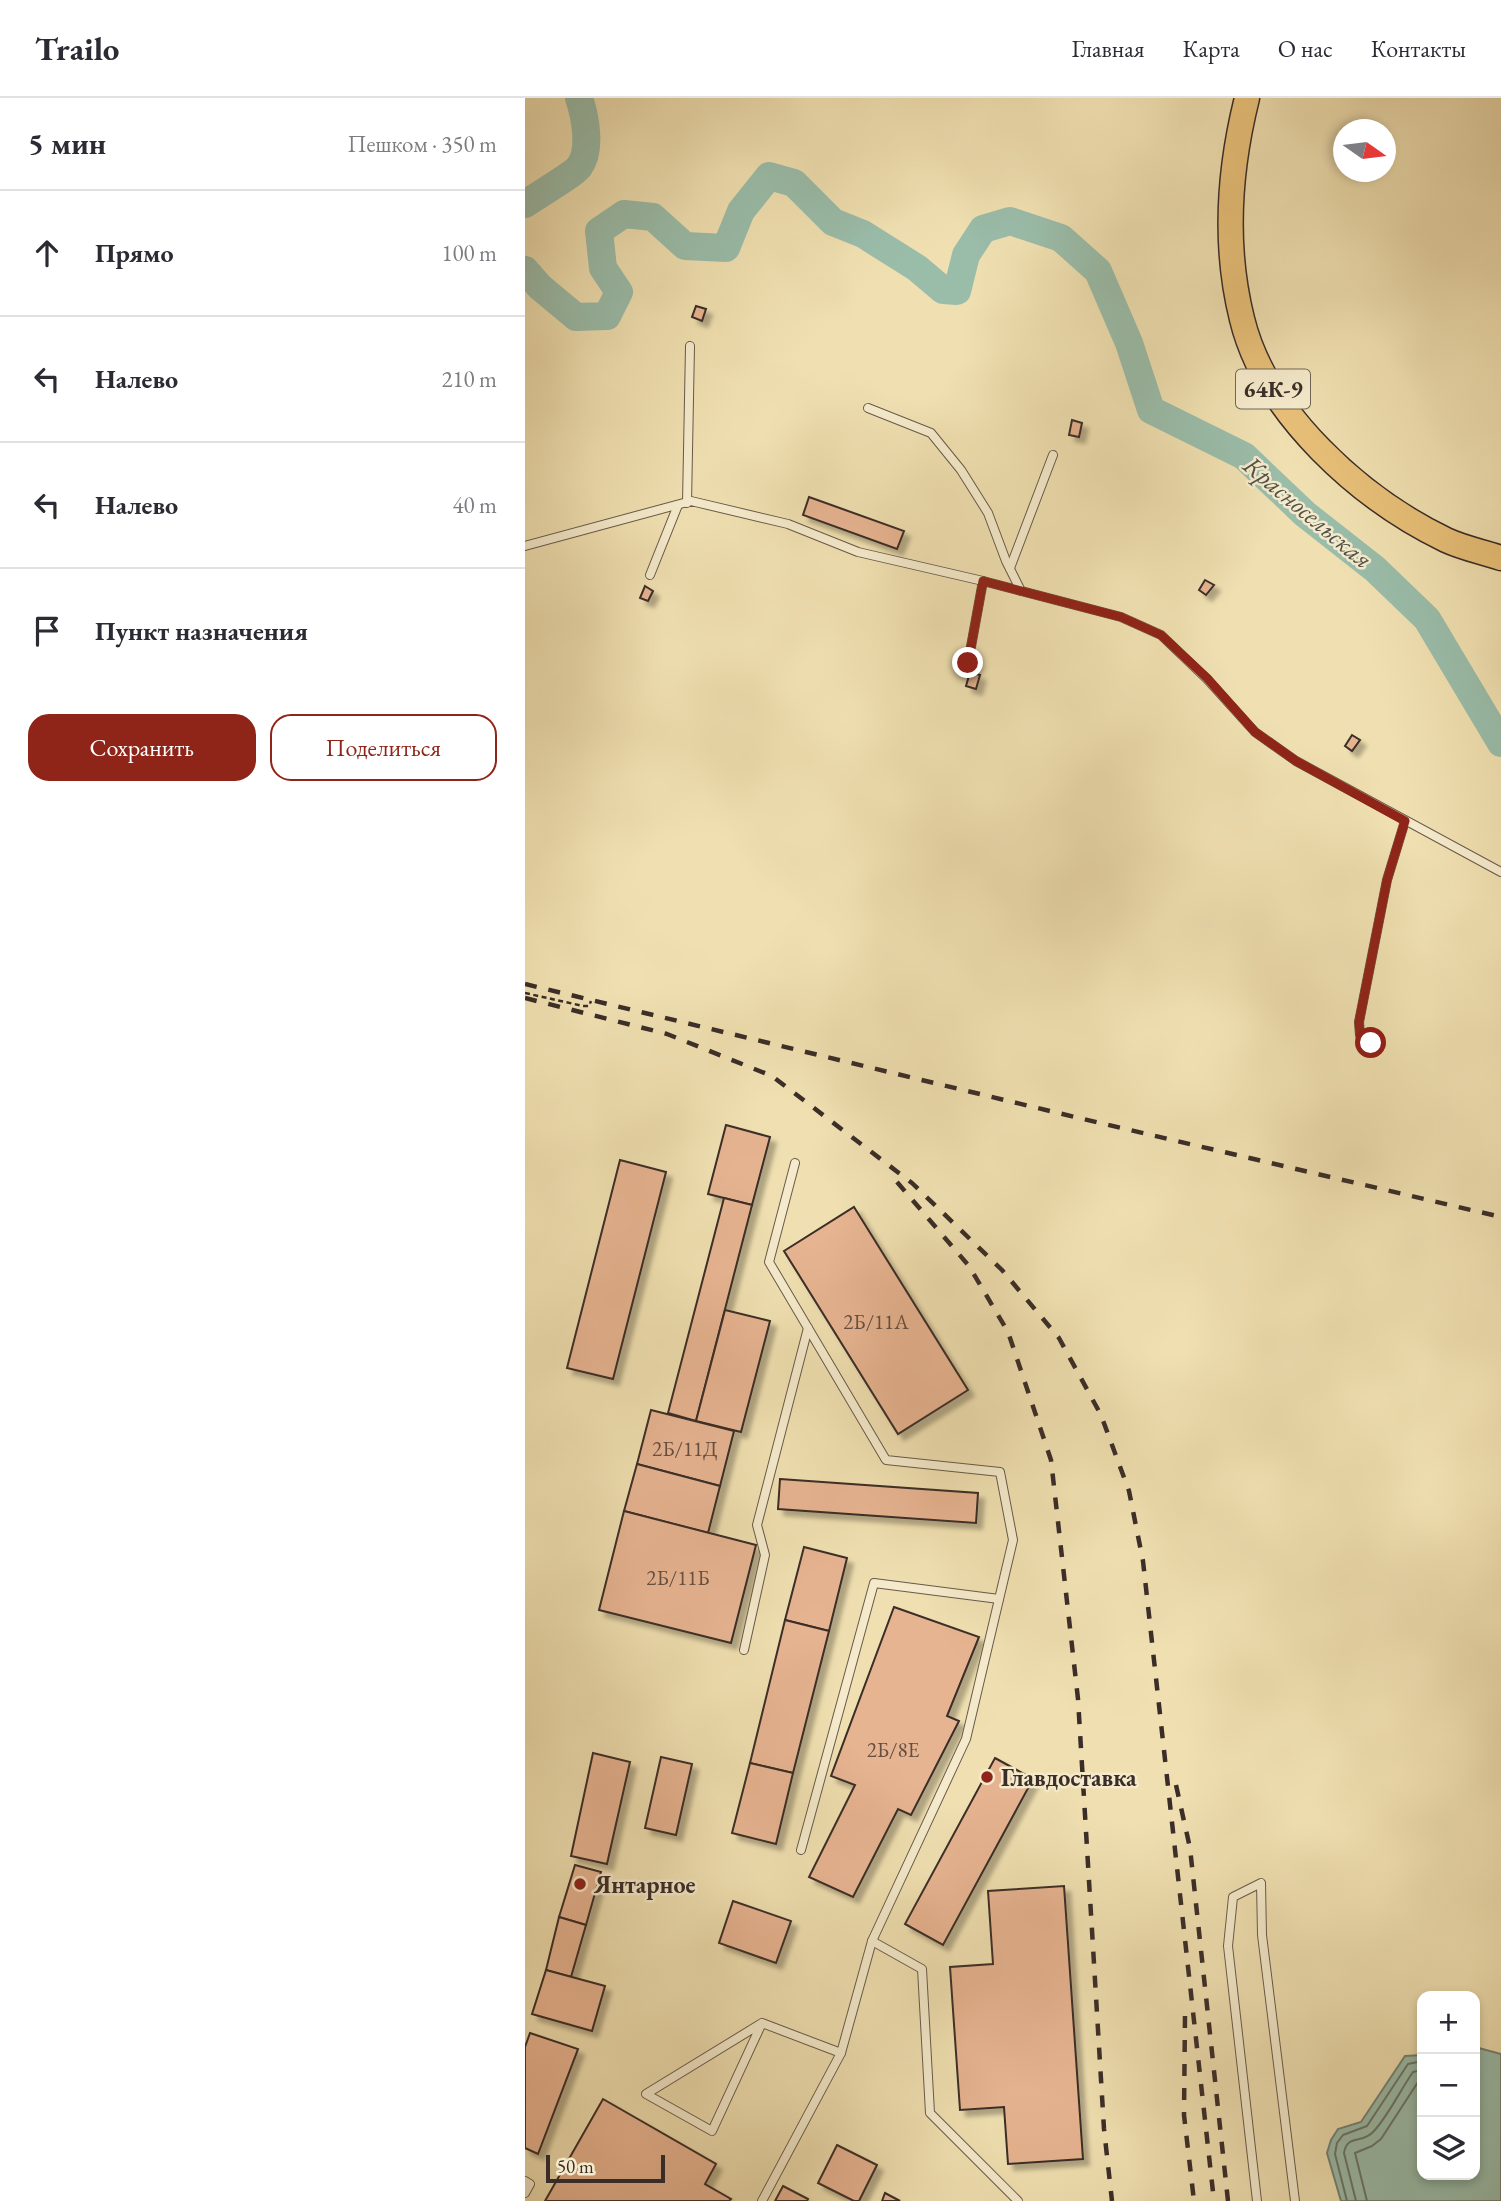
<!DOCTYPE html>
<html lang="ru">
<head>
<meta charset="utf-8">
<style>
  :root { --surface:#fff; --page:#f2f2f3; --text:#2b2b33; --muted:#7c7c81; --line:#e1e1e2; --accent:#8f2418 }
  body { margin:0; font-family:"EB Garamond",serif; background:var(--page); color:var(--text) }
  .controls { position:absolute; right:21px; bottom:21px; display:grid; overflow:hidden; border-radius:14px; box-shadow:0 4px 10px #0003 }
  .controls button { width:63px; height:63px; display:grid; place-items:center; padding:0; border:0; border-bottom:2px solid var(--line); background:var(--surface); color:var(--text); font:35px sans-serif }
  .compass { position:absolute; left:808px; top:21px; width:63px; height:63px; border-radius:50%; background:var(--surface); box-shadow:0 4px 10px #0003; rotate:104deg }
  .scale { position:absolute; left:21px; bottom:18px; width:119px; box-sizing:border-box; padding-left:7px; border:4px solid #3a2d28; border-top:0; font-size:19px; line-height:24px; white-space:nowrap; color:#3a2d28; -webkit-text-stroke:5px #f5ebcc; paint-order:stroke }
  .stop { position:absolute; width:21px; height:21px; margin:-16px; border:5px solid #8f2418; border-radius:50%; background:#fff }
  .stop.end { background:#8f2418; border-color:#fff; box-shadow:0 2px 7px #0008 }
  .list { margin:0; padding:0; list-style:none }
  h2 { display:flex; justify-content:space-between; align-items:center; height:91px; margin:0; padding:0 28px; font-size:30px }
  h2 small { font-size:23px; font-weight:400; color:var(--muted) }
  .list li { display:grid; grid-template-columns:46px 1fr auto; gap:21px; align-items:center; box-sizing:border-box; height:126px; padding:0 28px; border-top:2px solid var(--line) }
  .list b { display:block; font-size:26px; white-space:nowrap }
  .list em { font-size:23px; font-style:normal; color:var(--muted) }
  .actions { display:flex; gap:14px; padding:21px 28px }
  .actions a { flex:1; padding:16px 0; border:2px solid var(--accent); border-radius:21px; text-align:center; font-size:24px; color:var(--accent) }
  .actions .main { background:var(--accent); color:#fff }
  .icon { flex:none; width:38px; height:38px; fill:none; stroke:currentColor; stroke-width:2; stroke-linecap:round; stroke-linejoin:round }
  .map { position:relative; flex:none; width:976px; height:2103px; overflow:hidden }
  header { display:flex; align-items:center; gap:42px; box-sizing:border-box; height:98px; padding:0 35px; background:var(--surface); border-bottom:2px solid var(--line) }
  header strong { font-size:33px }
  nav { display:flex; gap:38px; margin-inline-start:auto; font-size:24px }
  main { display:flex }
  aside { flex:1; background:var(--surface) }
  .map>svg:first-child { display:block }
  .water { fill:#9abdaa; stroke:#748376; stroke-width:2 }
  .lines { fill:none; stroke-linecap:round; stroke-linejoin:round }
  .shore { stroke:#6a7569; stroke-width:2 }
  .river { stroke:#9abdaa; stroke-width:28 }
  .building { fill:#e7b491; stroke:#3a2d28; stroke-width:2; filter:url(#shadow) }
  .lane-casing { stroke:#685a4a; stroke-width:10 }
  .primary-casing { stroke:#3a2d28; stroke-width:27 }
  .path { stroke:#3a2d28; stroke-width:2.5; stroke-dasharray:5 3.5; stroke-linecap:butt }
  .lane { stroke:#f5ebcc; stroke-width:8 }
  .primary { stroke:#e8c078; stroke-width:24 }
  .rail { stroke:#3a2d28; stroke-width:4.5; stroke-dasharray:12 12; stroke-linecap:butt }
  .route { stroke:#8f2418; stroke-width:9 }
  .poi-dot { fill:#8f2418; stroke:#f5ebcc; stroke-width:2.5 }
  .labels { text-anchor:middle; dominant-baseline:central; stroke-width:5; stroke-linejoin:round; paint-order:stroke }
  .number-label { font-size:21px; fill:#654f42 }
  .shield { fill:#f5ebcc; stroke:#726659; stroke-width:2 }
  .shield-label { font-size:23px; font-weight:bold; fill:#3a2d28 }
  .poi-label { font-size:24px; font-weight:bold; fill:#3a2d28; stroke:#f5ebcc; text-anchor:start }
  .water-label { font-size:26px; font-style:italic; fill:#525148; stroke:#f5ebcc }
</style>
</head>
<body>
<header>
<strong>Trailo</strong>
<nav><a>Главная</a><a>Карта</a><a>О нас</a><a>Контакты</a></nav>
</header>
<main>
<aside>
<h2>5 мин<small>Пешком · 350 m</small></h2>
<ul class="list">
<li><svg class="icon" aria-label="ahead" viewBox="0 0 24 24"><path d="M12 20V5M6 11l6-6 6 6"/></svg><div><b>Прямо</b></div><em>100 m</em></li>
<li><svg class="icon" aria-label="left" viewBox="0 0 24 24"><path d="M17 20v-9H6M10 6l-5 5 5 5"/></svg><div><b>Налево</b></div><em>210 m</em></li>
<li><svg class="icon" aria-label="left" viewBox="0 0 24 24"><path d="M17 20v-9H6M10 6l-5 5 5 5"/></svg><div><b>Налево</b></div><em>40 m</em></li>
<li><svg class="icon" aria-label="arrive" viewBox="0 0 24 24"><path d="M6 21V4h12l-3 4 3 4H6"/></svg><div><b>Пункт назначения</b></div></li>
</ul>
<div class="actions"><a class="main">Сохранить</a><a>Поделиться</a></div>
</aside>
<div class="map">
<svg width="976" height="2103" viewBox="0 0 976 2103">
  <defs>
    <filter id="shadow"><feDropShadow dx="6" dy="6" stdDeviation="2" flood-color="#0004"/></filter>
  </defs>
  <rect width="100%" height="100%" fill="#f0e0b1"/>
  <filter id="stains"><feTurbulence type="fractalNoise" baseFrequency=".00286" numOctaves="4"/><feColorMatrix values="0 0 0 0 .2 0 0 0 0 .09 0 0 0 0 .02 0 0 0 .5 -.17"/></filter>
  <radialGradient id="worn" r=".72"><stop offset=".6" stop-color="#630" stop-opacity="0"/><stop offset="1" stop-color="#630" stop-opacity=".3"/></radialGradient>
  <polygon class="water" points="950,1949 976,1956 976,2103 816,2103 802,2055 806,2042 813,2031 836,2024 880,1958 897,1957 897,2077 950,2077"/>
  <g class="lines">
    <g class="shore">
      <polyline points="822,2103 810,2056 812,2045 818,2037 842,2028 883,1966 897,1963"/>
      <path d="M831,2103L819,2055C822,2036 837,2046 848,2034C862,2020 876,1991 888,1974L897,1972"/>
      <polyline points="842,2103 830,2055 847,2048 856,2041 893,1984 897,1983"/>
    </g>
    <g class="river">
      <path d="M0,106C10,99 49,76 54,69C67,52 60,18 54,0"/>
      <polyline points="0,172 15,189 51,219 82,218 94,194 78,170 74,133 99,116 128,119 160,148 201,150 216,113 244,78 269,85 308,124 338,136 392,170 418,192 432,193 441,157 458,131 485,123 536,140 573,173 604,245 626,312 719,358 780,416 850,471 902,521 976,645"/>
    </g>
  </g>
  <g class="building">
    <polygon points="171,208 181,211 177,223 167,219"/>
    <polygon points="547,322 557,325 554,339 544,337"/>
    <polygon points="284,399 379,433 372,451 278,417"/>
    <polygon points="680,482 689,487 681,497 674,492"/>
    <polygon points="120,488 128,493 123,503 115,500"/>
    <polygon points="445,574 455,577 451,591 441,588"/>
    <polygon points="827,637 835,642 827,653 820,648"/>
    <polygon points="201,1027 245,1039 227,1107 183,1096"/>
    <polygon points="95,1062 141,1074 88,1281 42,1270"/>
    <polygon points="199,1100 227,1107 171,1323 143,1315"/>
    <polygon points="329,1109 443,1292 373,1336 259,1153"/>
    <polygon points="200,1212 245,1223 216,1334 171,1323"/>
    <polygon points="126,1312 209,1333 195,1388 112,1366"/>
    <polygon points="112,1366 195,1388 183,1435 99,1413"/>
    <polygon points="255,1381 453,1395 451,1425 253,1411"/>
    <polygon points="99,1413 231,1447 206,1545 74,1512"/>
    <polygon points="279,1449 322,1460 304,1533 260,1522"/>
    <polygon points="369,1509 454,1539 422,1618 434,1623 386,1717 373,1711 328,1799 284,1779 330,1687 306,1678"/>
    <polygon points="260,1522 304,1533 268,1675 225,1665"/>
    <polygon points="68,1655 105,1664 82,1766 46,1758"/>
    <polygon points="136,1659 167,1666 151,1737 120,1730"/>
    <polygon points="470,1660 508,1681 418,1847 380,1826"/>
    <polygon points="225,1665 268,1675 251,1746 207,1735"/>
    <polygon points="50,1767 76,1774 61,1827 34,1819"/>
    <polygon points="539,1788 558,2061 483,2066 479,2009 435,2012 425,1869 468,1866 463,1793"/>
    <polygon points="208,1803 266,1823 251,1865 194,1845"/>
    <polygon points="34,1819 61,1827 46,1879 21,1872"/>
    <polygon points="21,1872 80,1888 67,1933 7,1916"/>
    <polygon points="5,1935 53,1951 13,2056 0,2050 0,1949"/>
    <polygon points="78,2001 191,2066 180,2086 206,2101 204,2103 20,2103"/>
    <polygon points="312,2047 352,2067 334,2103 329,2103 293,2085"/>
    <polygon points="258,2088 283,2101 282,2103 250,2103"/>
    <polygon points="360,2095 375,2103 357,2103"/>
  </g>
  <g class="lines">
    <g class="lane-casing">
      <g id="lane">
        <polyline points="343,310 406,335 436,372 463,415 481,463 496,493"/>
        <polyline points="162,405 165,248"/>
        <polyline points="0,448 166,403 263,426 333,454 458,483 596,519 636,537 682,581 730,634 771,663 976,774"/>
        <polyline points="485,470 528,357"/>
        <polyline points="125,477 153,407"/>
        <polyline points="443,565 458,483"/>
        <polyline points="846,945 835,937 834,924 862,782 880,723"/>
        <polyline points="219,1552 240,1457 232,1427 283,1230"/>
        <polyline points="276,1752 349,1485 474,1501"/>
        <polyline points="347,1843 397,1871 405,2015 493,2103"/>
        <polyline points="237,1925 187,2033 121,1996 237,1925 316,1955"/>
        <polyline points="0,2083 5,2086 0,2095"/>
        <polyline points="237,2103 316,1955 347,1843 441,1641 488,1442 475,1374 361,1362 244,1164 270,1065"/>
        <polyline points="732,2103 703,1848 708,1799 736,1785 737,1837 770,2103"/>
      </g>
    </g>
    <g class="primary-casing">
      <path id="primary" d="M722,0C704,72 699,149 717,221C740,316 836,401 921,442C938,450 958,454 976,460"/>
    </g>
    <polyline class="path" points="0,895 58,908 64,908 66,903"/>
    <use href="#lane" class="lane"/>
    <use href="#primary" class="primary"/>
    <g class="rail">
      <polyline points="0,886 558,1021 976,1119"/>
      <polyline points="0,900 142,936 247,978 387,1085 477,1172 534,1240 576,1317 604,1393 618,1463 689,2103"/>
      <polyline points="372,1084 444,1168 483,1234 526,1362 553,1601 579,2031 587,2103"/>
      <polyline points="651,1687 665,1750 703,2103"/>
      <polyline points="660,1918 659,2017 669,2103"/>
    </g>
  </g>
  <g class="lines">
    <polyline class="route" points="443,565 458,483 596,519 636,537 682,580 730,634 771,663 880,723 862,782 834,924 835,937 846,945"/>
  </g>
  <g class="poi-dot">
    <circle cx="462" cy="1679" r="7"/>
    <circle cx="55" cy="1786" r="7"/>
  </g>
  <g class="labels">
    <g class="number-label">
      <text x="351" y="1223">2Б/11А</text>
      <text x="160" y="1350">2Б/11Д</text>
      <text x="153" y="1479">2Б/11Б</text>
      <text x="368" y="1651">2Б/8Е</text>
    </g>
    <rect class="shield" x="711" y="271.5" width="74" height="39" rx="5"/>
    <g class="shield-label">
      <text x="748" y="291">64К-9</text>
    </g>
    <g class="poi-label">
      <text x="476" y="1679">Главдоставка</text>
      <text x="69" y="1786">Янтарное</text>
    </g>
    <g class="water-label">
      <text transform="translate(783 414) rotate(40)">Красносельская</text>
    </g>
  </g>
  <rect width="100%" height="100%" filter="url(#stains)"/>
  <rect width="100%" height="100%" fill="url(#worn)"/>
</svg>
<div class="controls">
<button>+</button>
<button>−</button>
<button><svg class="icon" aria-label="layers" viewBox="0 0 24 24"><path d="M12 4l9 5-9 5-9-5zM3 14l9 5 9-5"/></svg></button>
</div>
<svg class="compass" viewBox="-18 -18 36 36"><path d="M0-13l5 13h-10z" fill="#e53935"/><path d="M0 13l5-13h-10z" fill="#7c7c81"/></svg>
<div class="scale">50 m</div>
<div class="stop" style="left:846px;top:945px"></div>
<div class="stop end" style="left:443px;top:565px"></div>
</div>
</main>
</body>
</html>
